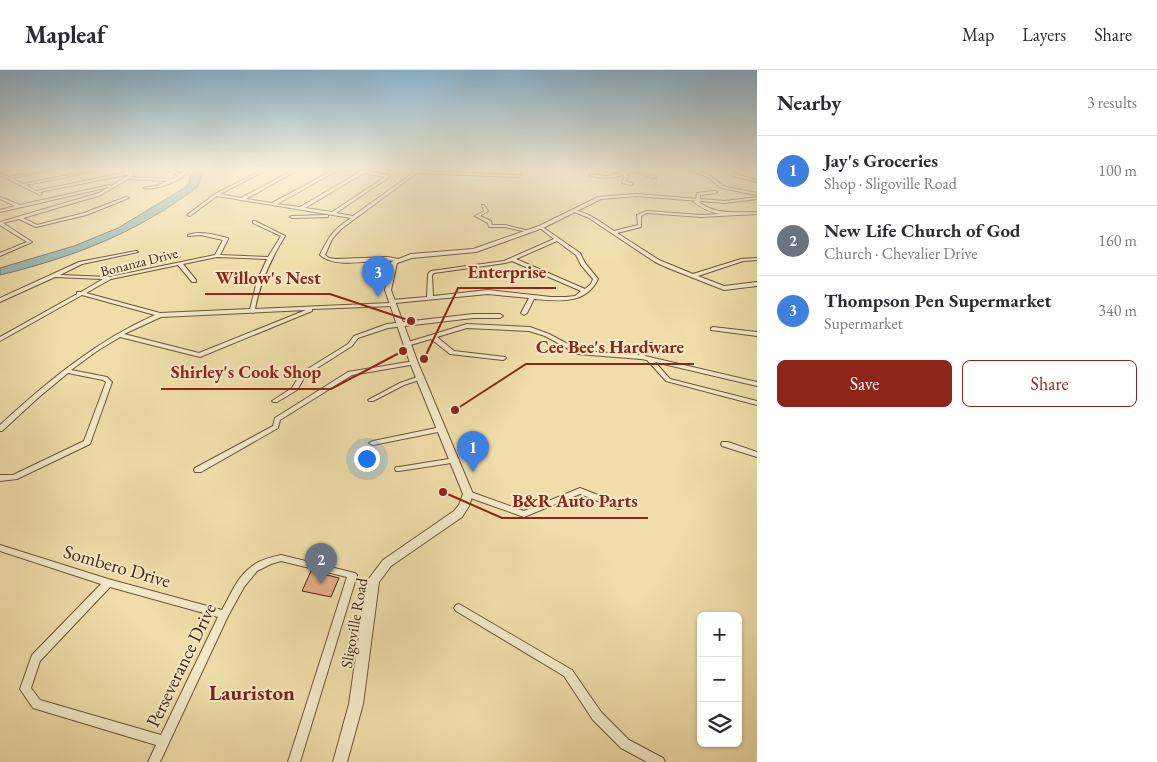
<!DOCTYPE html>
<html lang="en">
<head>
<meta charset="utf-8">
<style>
  :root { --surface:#fff; --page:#f2f2f3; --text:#2b2b33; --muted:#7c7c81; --line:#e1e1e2; --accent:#8f2418 }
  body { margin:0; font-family:"EB Garamond",serif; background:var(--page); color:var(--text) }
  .controls { position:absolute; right:15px; bottom:15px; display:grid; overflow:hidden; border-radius:8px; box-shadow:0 1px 4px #0004 }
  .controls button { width:45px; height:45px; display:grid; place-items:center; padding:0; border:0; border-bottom:1px solid var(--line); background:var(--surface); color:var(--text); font:25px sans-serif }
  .you { position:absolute; left:366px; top:388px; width:18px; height:18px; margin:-12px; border:4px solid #fff; border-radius:50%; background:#1a73e8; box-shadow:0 0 0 8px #1a73e833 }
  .badge { display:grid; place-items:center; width:32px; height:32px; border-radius:50%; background:var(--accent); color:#fff; font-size:16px; font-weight:700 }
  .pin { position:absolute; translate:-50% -41px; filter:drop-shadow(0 1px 2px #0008) }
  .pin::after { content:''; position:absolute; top:26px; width:18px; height:15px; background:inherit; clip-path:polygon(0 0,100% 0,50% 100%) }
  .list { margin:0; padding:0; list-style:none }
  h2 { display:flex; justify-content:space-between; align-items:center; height:65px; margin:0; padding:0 20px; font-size:21px }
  h2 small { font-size:16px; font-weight:400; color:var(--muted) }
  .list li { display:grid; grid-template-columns:32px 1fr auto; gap:15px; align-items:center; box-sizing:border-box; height:70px; padding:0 20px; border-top:1px solid var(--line) }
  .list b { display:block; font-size:19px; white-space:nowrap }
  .list p { margin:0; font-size:16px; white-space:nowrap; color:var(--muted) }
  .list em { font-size:16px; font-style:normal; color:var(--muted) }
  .actions { display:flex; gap:10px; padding:15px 20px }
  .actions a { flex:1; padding:11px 0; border:1px solid var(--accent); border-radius:8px; text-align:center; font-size:18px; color:var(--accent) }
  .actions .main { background:var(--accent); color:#fff }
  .icon { flex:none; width:28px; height:28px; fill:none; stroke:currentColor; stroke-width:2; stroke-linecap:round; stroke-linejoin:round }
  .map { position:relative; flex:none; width:757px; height:692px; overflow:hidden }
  header { display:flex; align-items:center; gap:30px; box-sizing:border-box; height:70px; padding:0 25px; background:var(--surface); border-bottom:1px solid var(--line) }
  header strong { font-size:24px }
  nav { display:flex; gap:28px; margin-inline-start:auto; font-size:18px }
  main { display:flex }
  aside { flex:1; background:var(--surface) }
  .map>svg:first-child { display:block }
  .water { fill:#9eb9b4; stroke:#797e74 }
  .building { fill:#e5ac89; stroke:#422615 }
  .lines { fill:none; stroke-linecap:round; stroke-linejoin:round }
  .minor-casing { stroke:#6d543a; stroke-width:2 }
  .tertiary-casing { stroke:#6d543a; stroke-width:2 }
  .minor { fill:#f5eac8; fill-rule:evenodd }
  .tertiary { fill:#f5eac8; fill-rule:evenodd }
  .labels { text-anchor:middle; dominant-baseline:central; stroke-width:4; stroke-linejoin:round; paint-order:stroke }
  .far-street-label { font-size:14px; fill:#422615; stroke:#f5eac8 }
  .street-label { font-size:16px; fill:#422615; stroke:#f5eac8 }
  .near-street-label { font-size:19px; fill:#422615; stroke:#f5eac8 }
  .near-neighbourhood-label { font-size:21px; font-weight:bold; fill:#7a1f14; stroke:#f5eac8 }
  .leader { fill:none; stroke:#8f2418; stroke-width:2 }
  .callout-dot { fill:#8f2418; stroke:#f5eac8; stroke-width:2 }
  .callout-label { font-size:18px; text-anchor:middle; font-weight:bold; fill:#8f2418; stroke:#f5eac8; stroke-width:4; stroke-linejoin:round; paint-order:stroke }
</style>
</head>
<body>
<header>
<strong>Mapleaf</strong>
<nav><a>Map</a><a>Layers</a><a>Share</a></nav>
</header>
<main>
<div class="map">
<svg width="757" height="692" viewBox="0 0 757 692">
  <rect width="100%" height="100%" fill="#efdeaa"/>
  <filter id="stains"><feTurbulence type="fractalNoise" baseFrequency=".004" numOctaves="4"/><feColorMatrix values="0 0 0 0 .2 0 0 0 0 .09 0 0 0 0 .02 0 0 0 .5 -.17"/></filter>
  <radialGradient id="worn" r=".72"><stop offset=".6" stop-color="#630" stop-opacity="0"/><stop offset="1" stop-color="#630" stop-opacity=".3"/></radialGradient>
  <path class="water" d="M197,98H209L201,107L198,116C140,162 71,188 0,205V198L74,176L118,158L186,117L190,111L189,104Z"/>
  <polygon class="building" points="311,501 339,508 331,527 302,521"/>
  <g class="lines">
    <g class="minor-casing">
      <g id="minor">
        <path d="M58,98H63L12,108L22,114L106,98H111L26,115L36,121L127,102L120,99V98H123L134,103V105L131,107L172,109L178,105L165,99V98H168L181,104L187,98H190C185,110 155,121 143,118L156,116L168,111L128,109L101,125L23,148L37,155L84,143L126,127L129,128L86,145L36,157L19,149L3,153L32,172L0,186V183L27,172L0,155V152L99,123L109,117L0,142V140L15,136L0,129V127L20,135L109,115L111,116L130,104L40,122L42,124L40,125L0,105V103L8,107Z"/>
        <path d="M266,98H270L220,124L241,128L297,98H301L246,129L272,133L337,98L363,101L365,100L366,101L389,105V107L336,143L353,146L413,103V98H415L416,101L518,105L520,106L518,107L417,103L341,159L332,169L325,185L329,188L336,189L388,187L398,189V190L396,191C374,188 337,200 320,185C329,166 333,160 351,148L217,126L190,146L187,145L215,124ZM340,99L360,102L300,137L277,134ZM364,103L385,107L332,142L305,138Z"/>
        <path d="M580,98H588L626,102L631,98H634L633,100L656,107L654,108L631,101L629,104H627L628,108L625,111L632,113L633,114L631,115L622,113L624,108L623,105C612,108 600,109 589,105L591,104L607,106L622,103Z"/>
        <polygon points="679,98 685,98 695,99 711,106 723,116 757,123 757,125 721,118 709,108 693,101"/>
        <polygon points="719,98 723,98 735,104 757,110 757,112 733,106"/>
        <path d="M715,121L717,122L716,123L700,125V131L699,132C715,145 737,142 757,142V144L701,147L647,143L641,146V157L617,163L659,190L693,204L741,189L757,188V190L743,191L698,206L724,216L757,212V216L724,220L668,198L655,192L589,148L572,141C584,139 603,154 614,161L638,155L637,145L647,141L701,145L720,144C709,142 701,138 693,131L696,130L697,123Z"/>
        <polygon points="482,135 484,135 488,141 480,146 491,151 492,155 505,155 529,161 527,162 505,157 489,157 488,153 475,146 484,141"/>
        <polygon points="327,145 328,145 328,147 292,148 290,147 292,146"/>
        <path d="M253,151H255L285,166C271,189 260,212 255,239L390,233V231L392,230L427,227L428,204L431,201L504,191L554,169L540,158V156H541L580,183L585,193L598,209C586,235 558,231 534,229L527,243L524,245L521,243L529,228L488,224L395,233V235L393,236L312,239V241L200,287L120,267L97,281L71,300L107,307L112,312L90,374L17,409L0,411V405H13L84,371L106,312L103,310L68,303L39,327L2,361H0V355C47,312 96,271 155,245L82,225L0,271V267L77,224V222H81L103,209L55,207L2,231L0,232V228L79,192L136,181L138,182L82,194L60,205L109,207L215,185L223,170L201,165L188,166V165C200,160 215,165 228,168V169L220,185L268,187L281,166L253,153ZM557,171L576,185L581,195L593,209L591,214L585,219L516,189ZM217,187L267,189L257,211L250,239L160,243L86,223L111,209L178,195L192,212H196V210L183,194ZM512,191L581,221L575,226L566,227H551L488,220L433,226L432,205L434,203L505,193ZM306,240L199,283L124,264L161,247Z"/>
        <polygon points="473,244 500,244 503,246 500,248 473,248 388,258 358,268 352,276 306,305 297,320 277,332 273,332 272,331 292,318 301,303 348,274 354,266 387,254"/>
        <polygon points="467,254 530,257 549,264 581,281 639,285 648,273 652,273 653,274 645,286 757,312 757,316 655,292 670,309 757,331 757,335 666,311 647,290 641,289 578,284 545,266 529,261 467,258 437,267 454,281 505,287 506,288 505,289 503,290 450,284 431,269 407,276 404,274 405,273"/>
        <polygon points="713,257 757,262 757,266 711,260 711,258"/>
        <polygon points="414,291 416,292 417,293 416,294 352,305 280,350 278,358 201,402 195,402 194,400 195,398 273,356 275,348 348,302"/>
        <polygon points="420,306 422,307 423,308 422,309 404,315 373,331 369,331 368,330 400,313"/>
        <polygon points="441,357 443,357 445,359 443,361 373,375 369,373 373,371"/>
        <polygon points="722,372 728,372 757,382 757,387 722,376 721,374"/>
        <polygon points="455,388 458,388 459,390 458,392 399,401 396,401 395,399 396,397 399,397"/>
        <polygon points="580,418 621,434 622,436 621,438 618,439 580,424 524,447 465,426 464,424 465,422 468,421 524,441"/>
        <path d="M0,475L108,509L222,540C230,526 237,507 251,497C259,490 271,487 281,485L355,503L357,505L300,692H288L347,507L281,491L271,494L257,501L244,517L228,546L160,692H148L156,675L33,638L20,619L32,585L101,514L0,481ZM110,517L218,547L161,665L40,630L31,618L40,591Z"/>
        <polygon points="459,534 572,600 601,642 629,670 663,688 665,692 647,692 621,678 593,650 564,606 456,541 454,538 456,535"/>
      </g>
    </g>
    <g class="tertiary-casing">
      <g id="tertiary">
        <polygon points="9,98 18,98 0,101 0,99"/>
        <polygon points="636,124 725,131 757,127 757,129 725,133 636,126 601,129 543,158 476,182 412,188 397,193 391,220 418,293 473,424 469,436 462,447 391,496 379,512 363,634 347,692 333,692 349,634 367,511 383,490 454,441 459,435 463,424 410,293 385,220 391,192 411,184 473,179 539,156 598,127"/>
      </g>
    </g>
    <use href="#minor" class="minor"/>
    <use href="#tertiary" class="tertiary"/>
  </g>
  <linearGradient id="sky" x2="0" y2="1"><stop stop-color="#8ab6d3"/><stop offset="0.51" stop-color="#f8f0d9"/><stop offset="1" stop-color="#f8f0d9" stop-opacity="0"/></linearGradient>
  <rect width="757" height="194" fill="url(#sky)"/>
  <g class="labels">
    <g class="far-street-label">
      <text transform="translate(139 192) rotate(-14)">Bonanza Drive</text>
    </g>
    <g class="street-label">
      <text transform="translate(354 553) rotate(-80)">Sligoville Road</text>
    </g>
    <g class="near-street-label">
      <text transform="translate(117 496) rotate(16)">Sombero Drive</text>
      <text transform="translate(181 595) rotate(-64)">Perseverance Drive</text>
    </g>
    <g class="near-neighbourhood-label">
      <text x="252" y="622">Lauriston</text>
    </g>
  </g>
  <path class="leader" d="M424 289L458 218H556M411 251L330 224H205M455 340L526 294H694M403 281L331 319H161M443 422L502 448H648"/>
  <g class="callout-dot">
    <circle cx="424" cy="289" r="5"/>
    <circle cx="411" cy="251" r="5"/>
    <circle cx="455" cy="340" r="5"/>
    <circle cx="403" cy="281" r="5"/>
    <circle cx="443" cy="422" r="5"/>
  </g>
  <g class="callout-label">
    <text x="507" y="208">Enterprise</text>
    <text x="268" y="214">Willow's Nest</text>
    <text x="610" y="283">Cee Bee's Hardware</text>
    <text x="246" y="308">Shirley's Cook Shop</text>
    <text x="575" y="437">B&amp;R Auto Parts</text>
  </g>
  <rect width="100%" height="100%" filter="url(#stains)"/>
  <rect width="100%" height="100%" fill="url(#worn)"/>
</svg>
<div class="controls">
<button>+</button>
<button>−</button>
<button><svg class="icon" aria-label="layers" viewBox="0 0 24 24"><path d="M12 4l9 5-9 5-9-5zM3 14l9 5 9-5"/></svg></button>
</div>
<div class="you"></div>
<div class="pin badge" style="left:473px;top:402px;background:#3f7fe0">1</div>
<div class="pin badge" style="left:321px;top:514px;background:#6b7280">2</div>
<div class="pin badge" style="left:378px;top:227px;background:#3f7fe0">3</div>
</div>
<aside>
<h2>Nearby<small>3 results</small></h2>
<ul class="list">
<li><span class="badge" style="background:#3f7fe0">1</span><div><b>Jay's Groceries</b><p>Shop · Sligoville Road</p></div><em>100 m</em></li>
<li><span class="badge" style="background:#6b7280">2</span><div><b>New Life Church of God</b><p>Church · Chevalier Drive</p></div><em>160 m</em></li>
<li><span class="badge" style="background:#3f7fe0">3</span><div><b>Thompson Pen Supermarket</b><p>Supermarket</p></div><em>340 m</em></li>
</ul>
<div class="actions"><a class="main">Save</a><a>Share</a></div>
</aside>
</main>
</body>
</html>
